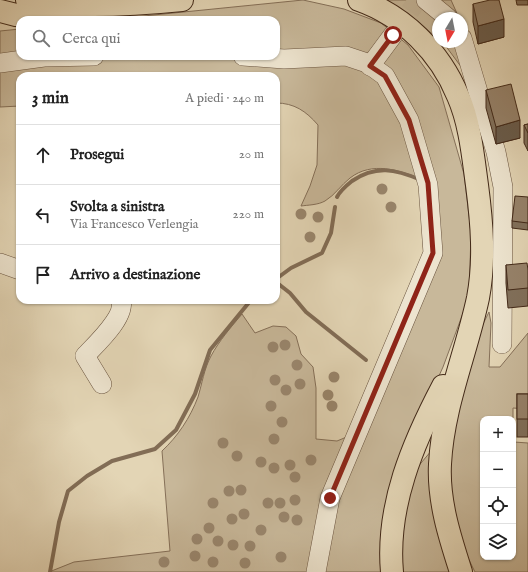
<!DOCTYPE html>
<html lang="it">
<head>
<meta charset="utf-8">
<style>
  :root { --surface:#fff; --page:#f6f6f6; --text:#222; --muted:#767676; --line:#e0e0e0 }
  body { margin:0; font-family:"IM FELL English",serif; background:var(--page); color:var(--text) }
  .controls { position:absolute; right:12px; bottom:12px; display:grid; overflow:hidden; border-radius:8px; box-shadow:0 1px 3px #0004 }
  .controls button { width:36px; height:36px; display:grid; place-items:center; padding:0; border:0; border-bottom:1px solid var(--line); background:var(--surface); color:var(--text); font:20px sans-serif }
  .compass { position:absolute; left:432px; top:12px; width:36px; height:36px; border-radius:50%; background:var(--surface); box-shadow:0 1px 3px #0004; rotate:190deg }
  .stop { position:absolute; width:12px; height:12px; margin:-9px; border:3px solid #8f2418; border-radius:50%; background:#fff }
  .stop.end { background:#8f2418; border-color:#fff; box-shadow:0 1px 4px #0008 }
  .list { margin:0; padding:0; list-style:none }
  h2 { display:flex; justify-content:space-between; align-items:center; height:52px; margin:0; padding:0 16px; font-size:17px }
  h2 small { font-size:13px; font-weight:400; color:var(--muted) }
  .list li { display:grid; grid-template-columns:26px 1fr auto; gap:12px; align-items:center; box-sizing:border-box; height:60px; padding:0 16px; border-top:1px solid var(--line) }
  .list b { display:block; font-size:15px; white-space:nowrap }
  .list p { margin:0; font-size:13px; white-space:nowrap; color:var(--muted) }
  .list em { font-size:13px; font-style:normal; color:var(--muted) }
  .icon { flex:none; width:22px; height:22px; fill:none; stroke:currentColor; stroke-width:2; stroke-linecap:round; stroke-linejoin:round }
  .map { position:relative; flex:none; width:528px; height:572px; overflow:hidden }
  .search { position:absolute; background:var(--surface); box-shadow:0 1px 3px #0004; left:16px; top:16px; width:264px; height:44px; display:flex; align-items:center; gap:10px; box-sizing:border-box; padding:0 14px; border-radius:12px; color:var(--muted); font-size:15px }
  .panel { position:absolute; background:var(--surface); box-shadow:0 1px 3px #0004; left:16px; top:72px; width:264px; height:232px; border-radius:12px }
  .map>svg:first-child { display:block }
  .green { fill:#c8b89a; stroke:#857059 }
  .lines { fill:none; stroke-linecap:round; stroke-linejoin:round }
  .stream { stroke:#826d56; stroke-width:4 }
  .minor-tunnel { stroke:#c3b396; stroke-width:19; stroke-dasharray:19 10; stroke-linecap:butt }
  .minor-casing { stroke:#6a543f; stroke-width:20 }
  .highway-casing { stroke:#422918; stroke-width:24 }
  .minor { stroke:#ede4cf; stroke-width:19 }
  .highway { stroke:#e3d5b5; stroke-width:22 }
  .tree { fill:#99866d }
  .wall { fill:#81705b; stroke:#422918 }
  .shaded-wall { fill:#695b4a; stroke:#422918 }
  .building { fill:#96826a; stroke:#422918 }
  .route { stroke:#8f2418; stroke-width:5 }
</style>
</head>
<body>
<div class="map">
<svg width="528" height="572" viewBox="0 0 528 572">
  <rect width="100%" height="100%" fill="#e3d5b5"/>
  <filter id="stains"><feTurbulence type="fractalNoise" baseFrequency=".005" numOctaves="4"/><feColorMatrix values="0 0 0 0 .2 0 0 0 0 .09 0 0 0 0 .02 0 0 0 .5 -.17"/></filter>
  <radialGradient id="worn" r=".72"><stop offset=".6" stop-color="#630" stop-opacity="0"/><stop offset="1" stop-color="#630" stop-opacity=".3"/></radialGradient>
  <g class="green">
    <path d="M303,0L344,9L381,23L408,45L439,87L464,174L471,233L469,297L443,367L405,451L385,572H49L74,562L170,551L162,451C178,436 190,418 198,397C202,384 204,369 211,356C219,341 231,327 242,314L255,333L273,326L286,327L296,336L301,354L313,367L316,388V439L337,441L349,436L424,264L421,179C399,170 372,161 350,178C341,185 335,195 325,201C318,205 308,205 301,206L310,186L317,165L318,125C306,111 294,103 276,103V76H20V106L0,107V31L20,29V56H276V20H104Z"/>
    <polygon points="386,0 451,0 459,18 438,18 438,39 422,25"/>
    <polygon points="441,42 461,42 462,68 445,45"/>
    <polygon points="489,312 491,323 489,367 500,367 528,333 528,409 513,408 513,419 483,419 483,557 513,557 513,421 514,442 528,443 528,572 475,572 463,548 450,509 445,458 475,340"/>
    <polygon points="432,450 451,572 398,572 396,554 410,476"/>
  </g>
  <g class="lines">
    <g class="stream">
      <path d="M337,197C340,191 347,185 352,181C376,165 395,169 421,180"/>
      <polyline points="276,279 291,268 322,253 331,233 335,207"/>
      <polyline points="276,282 290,293 306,312 366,360"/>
      <polyline points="50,572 59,522 68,491 87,476 112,461 155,449 176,430 195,394 210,350 251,300"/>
    </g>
    <polyline class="minor-tunnel" points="393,35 418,0"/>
    <g class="minor-casing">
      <g id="minor">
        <polyline points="426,0 448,18"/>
        <polyline points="462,38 496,152 503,187 502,344"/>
        <polyline points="243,56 284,59 346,56 367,63 385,76 409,120 428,185 433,253 330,498 316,572"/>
        <polyline points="0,63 44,57 94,56"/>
        <polyline points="370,66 393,35"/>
        <polyline points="0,263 20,270"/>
        <path d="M102,384L85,356C96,344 126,317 121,300"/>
      </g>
    </g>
    <g class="highway-casing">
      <g id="highway">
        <path d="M27,0C48,7 71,6 93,5C123,5 152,3 182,0"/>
        <path d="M359,0C404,16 440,52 458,96C470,123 473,156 477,185C482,223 485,261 478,298C466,354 443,406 440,464C438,501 450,538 461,572"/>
        <polyline points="0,11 16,15 49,18"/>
        <polyline points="35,20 69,16"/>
        <path d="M392,572C386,506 413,443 443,386"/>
      </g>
    </g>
    <use href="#minor" class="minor"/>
    <use href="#highway" class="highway"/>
  </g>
  <g class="tree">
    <circle cx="382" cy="189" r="5.5"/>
    <circle cx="391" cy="207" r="5.5"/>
    <circle cx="301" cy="214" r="5.5"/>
    <circle cx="318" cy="217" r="5.5"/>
    <circle cx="310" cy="237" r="5.5"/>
    <circle cx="285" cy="345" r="5.5"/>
    <circle cx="273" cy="347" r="5.5"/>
    <circle cx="297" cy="365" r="5.5"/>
    <circle cx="334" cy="377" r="5.5"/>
    <circle cx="275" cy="380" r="5.5"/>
    <circle cx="300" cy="384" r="5.5"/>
    <circle cx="286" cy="390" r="5.5"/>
    <circle cx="328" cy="395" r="5.5"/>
    <circle cx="271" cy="406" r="5.5"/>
    <circle cx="332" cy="406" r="5.5"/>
    <circle cx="282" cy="422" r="5.5"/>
    <circle cx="274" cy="439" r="5.5"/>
    <circle cx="223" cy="443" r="5.5"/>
    <circle cx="237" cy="456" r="5.5"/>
    <circle cx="311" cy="460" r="5.5"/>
    <circle cx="261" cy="462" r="5.5"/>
    <circle cx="290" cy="465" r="5.5"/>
    <circle cx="274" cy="468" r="5.5"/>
    <circle cx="295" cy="477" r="5.5"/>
    <circle cx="241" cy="490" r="5.5"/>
    <circle cx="229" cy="491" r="5.5"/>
    <circle cx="295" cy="500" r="5.5"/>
    <circle cx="213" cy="503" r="5.5"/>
    <circle cx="268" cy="503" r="5.5"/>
    <circle cx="280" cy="503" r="5.5"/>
    <circle cx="244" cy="514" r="5.5"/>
    <circle cx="284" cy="517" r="5.5"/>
    <circle cx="232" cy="519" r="5.5"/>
    <circle cx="297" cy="520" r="5.5"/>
    <circle cx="209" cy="528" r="5.5"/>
    <circle cx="261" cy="530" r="5.5"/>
    <circle cx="197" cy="539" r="5.5"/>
    <circle cx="218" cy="541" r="5.5"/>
    <circle cx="233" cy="545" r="5.5"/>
    <circle cx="250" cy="546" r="5.5"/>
    <circle cx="195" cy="556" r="5.5"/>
    <circle cx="281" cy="557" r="5.5"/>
    <circle cx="164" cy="562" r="5.5"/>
    <circle cx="213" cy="562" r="5.5"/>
    <circle cx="245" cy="563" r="5.5"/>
  </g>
  <g class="wall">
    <polygon points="516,0 528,0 528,5 517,5"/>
    <polygon points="473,4 504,37 478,44 473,22"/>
    <polygon points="486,90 520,138 496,144 486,108"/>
    <polygon points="528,124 528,151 524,143 524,125"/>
    <polygon points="528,197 528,230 512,228 512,221"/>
    <polygon points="506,265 528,270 528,306 508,308 506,283"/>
    <rect x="517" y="394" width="11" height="43"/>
  </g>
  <g class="shaded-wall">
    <polygon points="504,19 504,37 478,44 478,26"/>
    <polygon points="520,120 520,138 496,144 496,127"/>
  </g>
  <g class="building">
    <polygon points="490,0 499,0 504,19 478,26 473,4"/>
    <polygon points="511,84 520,120 496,127 486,90"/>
    <polygon points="528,124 528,133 524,125"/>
    <polygon points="515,196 528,197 528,223 512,221"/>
    <polygon points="527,263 528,270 528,288 508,290 506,265"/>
    <rect x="517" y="394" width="11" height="25"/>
  </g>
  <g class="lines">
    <polyline class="route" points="330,498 433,253 428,183 409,120 385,76 370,66 393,35"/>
  </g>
  <rect width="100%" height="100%" filter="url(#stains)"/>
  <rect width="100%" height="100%" fill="url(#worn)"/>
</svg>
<div class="controls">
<button>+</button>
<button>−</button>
<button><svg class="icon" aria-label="locate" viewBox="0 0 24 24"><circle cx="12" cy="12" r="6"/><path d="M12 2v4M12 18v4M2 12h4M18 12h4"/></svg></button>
<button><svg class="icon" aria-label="layers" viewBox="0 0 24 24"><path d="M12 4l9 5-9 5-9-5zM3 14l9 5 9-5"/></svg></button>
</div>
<svg class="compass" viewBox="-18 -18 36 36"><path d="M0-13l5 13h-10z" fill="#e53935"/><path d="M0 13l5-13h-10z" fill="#767676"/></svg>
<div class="stop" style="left:393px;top:35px"></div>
<div class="stop end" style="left:330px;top:498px"></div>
<div class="search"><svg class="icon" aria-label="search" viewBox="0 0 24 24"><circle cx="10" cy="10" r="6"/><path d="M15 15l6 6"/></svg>Cerca qui</div>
<section class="panel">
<h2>3 min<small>A piedi · 240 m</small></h2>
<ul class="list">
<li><svg class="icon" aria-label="ahead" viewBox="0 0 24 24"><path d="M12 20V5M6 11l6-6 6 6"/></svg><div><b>Prosegui</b></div><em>20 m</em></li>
<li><svg class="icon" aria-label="left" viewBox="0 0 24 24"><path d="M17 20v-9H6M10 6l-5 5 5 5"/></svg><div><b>Svolta a sinistra</b><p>Via Francesco Verlengia</p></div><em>220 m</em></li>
<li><svg class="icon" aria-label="arrive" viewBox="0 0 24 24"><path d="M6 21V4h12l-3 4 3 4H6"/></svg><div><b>Arrivo a destinazione</b></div></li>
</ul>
</section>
</div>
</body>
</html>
